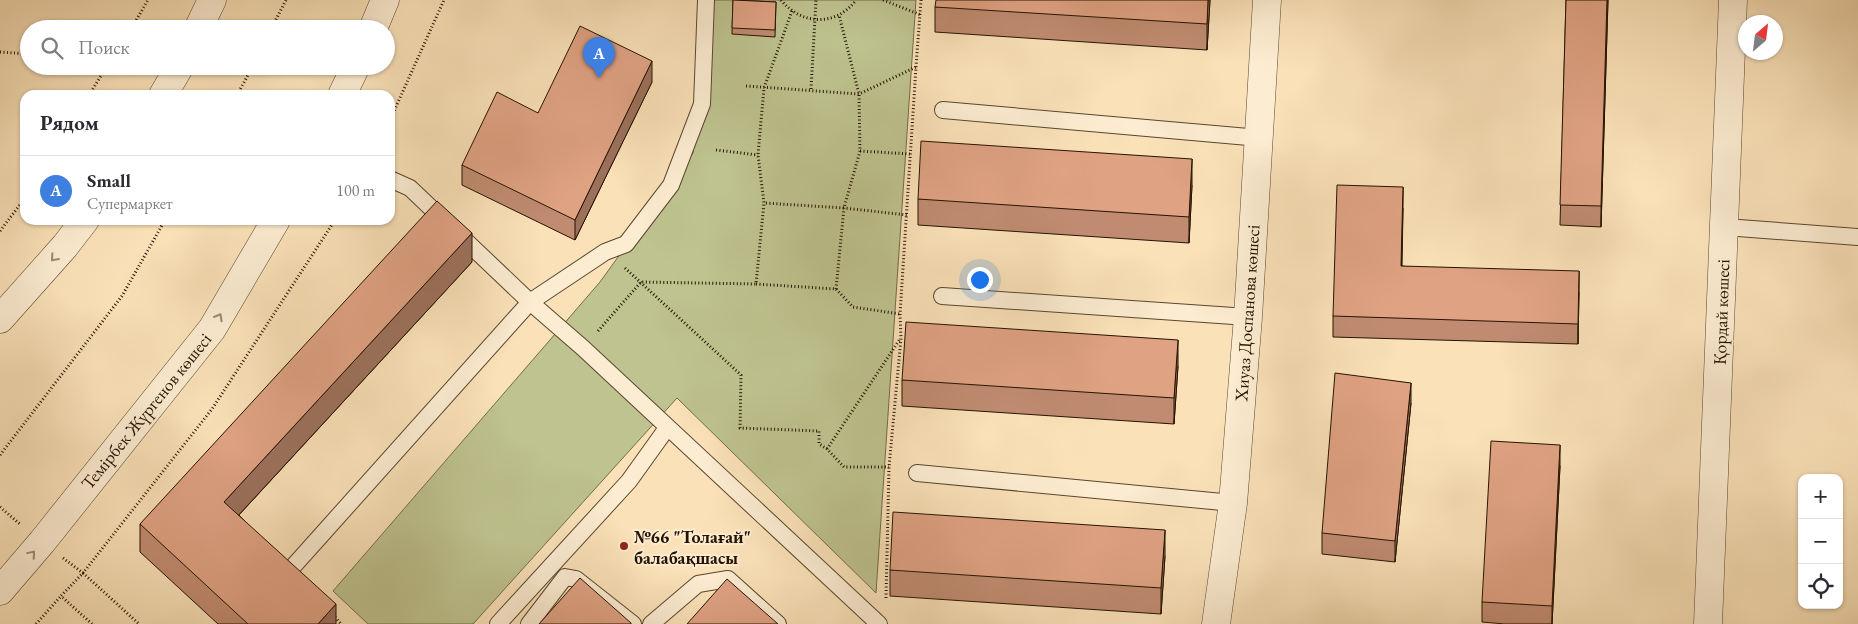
<!DOCTYPE html>
<html lang="ru">
<head>
<meta charset="utf-8">
<style>
  :root { --surface:#fff; --page:#f7f7f7; --text:#2b2b33; --muted:#7c7c81; --line:#e1e1e2; --accent:#0b8043 }
  body { margin:0; font-family:"EB Garamond",serif; background:var(--page); color:var(--text) }
  .controls { position:absolute; right:15px; bottom:15px; display:grid; overflow:hidden; border-radius:10px; box-shadow:0 1px 4px #0004 }
  .controls button { width:45px; height:45px; display:grid; place-items:center; padding:0; border:0; border-bottom:1px solid var(--line); background:var(--surface); color:var(--text); font:25px sans-serif }
  .compass { position:absolute; left:1738px; top:15px; width:45px; height:45px; border-radius:50%; background:var(--surface); box-shadow:0 1px 4px #0004; rotate:28deg }
  .you { position:absolute; left:979px; top:279px; width:18px; height:18px; margin:-12px; border:4px solid #fff; border-radius:50%; background:#1a73e8; box-shadow:0 0 0 8px #1a73e833 }
  .badge { display:grid; place-items:center; width:32px; height:32px; border-radius:50%; background:var(--accent); color:#fff; font-size:16px; font-weight:700 }
  .pin { position:absolute; translate:-50% -41px; filter:drop-shadow(0 1px 2px #0008) }
  .pin::after { content:''; position:absolute; top:26px; width:18px; height:15px; background:inherit; clip-path:polygon(0 0,100% 0,50% 100%) }
  .list { margin:0; padding:0; list-style:none }
  h2 { display:flex; justify-content:space-between; align-items:center; height:65px; margin:0; padding:0 20px; font-size:21px }
  h2 small { font-size:16px; font-weight:400; color:var(--muted) }
  .list li { display:grid; grid-template-columns:32px 1fr auto; gap:15px; align-items:center; box-sizing:border-box; height:70px; padding:0 20px; border-top:1px solid var(--line) }
  .list b { display:block; font-size:19px; white-space:nowrap }
  .list p { margin:0; font-size:16px; white-space:nowrap; color:var(--muted) }
  .list em { font-size:16px; font-style:normal; color:var(--muted) }
  .icon { flex:none; width:28px; height:28px; fill:none; stroke:currentColor; stroke-width:2; stroke-linecap:round; stroke-linejoin:round }
  .map { position:relative; flex:none; width:1858px; height:624px; overflow:hidden }
  .search { position:absolute; background:var(--surface); box-shadow:0 1px 4px #0004; left:20px; top:20px; width:375px; height:55px; display:flex; align-items:center; gap:12px; box-sizing:border-box; padding:0 18px; border-radius:28px; color:var(--muted); font-size:19px }
  .panel { position:absolute; background:var(--surface); box-shadow:0 1px 4px #0004; left:20px; top:90px; width:375px; height:135px; border-radius:15px }
  .map>svg:first-child { display:block }
  .green { fill:#bec38f; stroke:#726b48 }
  .lines { fill:none; stroke-linecap:round; stroke-linejoin:round }
  .service-casing { stroke:#5a462e; stroke-width:18 }
  .minor-casing { stroke:#5a462e; stroke-width:29 }
  .tertiary-casing { stroke:#5a462e; stroke-width:29 }
  .path { stroke:#251300; stroke-width:3; stroke-dasharray:1 2.5; stroke-linecap:butt }
  .service { stroke:#fcecd1; stroke-width:16 }
  .minor { stroke:#fcecd1; stroke-width:28 }
  .tertiary { stroke:#fcecd1; stroke-width:28 }
  .wall { fill:#c08b71; stroke:#251300 }
  .shaded-wall { fill:#9c715c; stroke:#251300 }
  .building { fill:#dfa283; stroke:#251300 }
  .oneway { stroke:#9b8a73 }
  .poi-dot { fill:#8f2418; stroke:#fcecd1; stroke-width:2 }
  .labels { text-anchor:middle; dominant-baseline:central; stroke-width:4; stroke-linejoin:round; paint-order:stroke }
  .street-label { font-size:18px; fill:#251300; stroke:#fcecd1 }
  .poi-label { font-size:18px; font-weight:bold; fill:#251300; stroke:#fcecd1; text-anchor:start }
</style>
</head>
<body>
<div class="map">
<svg width="1858" height="624" viewBox="0 0 1858 624">
  <rect width="100%" height="100%" fill="#fae1b8"/>
  <filter id="stains"><feTurbulence type="fractalNoise" baseFrequency=".004" numOctaves="4"/><feColorMatrix values="0 0 0 0 .2 0 0 0 0 .09 0 0 0 0 .02 0 0 0 .5 -.17"/></filter>
  <radialGradient id="worn" r=".72"><stop offset=".6" stop-color="#630" stop-opacity="0"/><stop offset="1" stop-color="#630" stop-opacity=".3"/></radialGradient>
  <polygon class="green" points="705,0 916,0 876,593 677,398 473,624 368,624 333,591 600,282 693,153"/>
  <g class="lines">
    <g class="service-casing">
      <g id="service">
        <polyline points="943,110 1260,138"/>
        <polyline points="390,179 410,188 530,302 583,348 879,624"/>
        <polyline points="1725,227 1858,237"/>
        <polyline points="942,296 1248,317"/>
        <polyline points="917,473 1233,503"/>
        <polyline points="290,570 530,302 605,252 626,244 671,185 702,104 706,0"/>
        <polyline points="498,624 629,481 667,428"/>
        <polyline points="529,624 565,577 576,579 633,624"/>
        <polyline points="651,624 698,584 728,579 778,624"/>
      </g>
    </g>
    <g class="minor-casing">
      <g id="minor">
        <polyline points="1216,624 1233,503 1248,317 1267,0"/>
        <polyline points="1708,624 1733,0"/>
      </g>
    </g>
    <g class="tertiary-casing">
      <g id="tertiary">
        <polyline points="198,29 212,0"/>
        <polyline points="373,29 385,0"/>
        <polyline points="163,95 180,66"/>
        <polyline points="342,95 356,66"/>
        <polyline points="0,319 65,246 85,220"/>
        <polyline points="0,591 42,542 212,329 276,220"/>
      </g>
    </g>
    <g class="path">
      <path d="M781,0C801,25 836,27 856,0"/>
      <polyline points="883,0 921,15"/>
      <polyline points="792,11 764,88 758,155 764,203 844,208 860,151 859,94 839,15"/>
      <polyline points="131,29 148,0"/>
      <polyline points="271,29 286,0"/>
      <polyline points="0,52 29,54"/>
      <polyline points="746,86 859,94 916,67"/>
      <polyline points="811,89 816,0"/>
      <polyline points="89,95 107,66"/>
      <polyline points="237,95 253,66"/>
      <polyline points="390,120 444,0"/>
      <polyline points="716,150 758,155"/>
      <polyline points="860,151 910,154"/>
      <polyline points="0,231 25,198"/>
      <polyline points="625,268 741,375 740,428 819,431 819,444 827,449 844,467 889,467"/>
      <polyline points="756,284 836,289 853,307 900,314"/>
      <polyline points="836,289 844,208 907,215"/>
      <polyline points="598,331 641,282 756,284 764,203"/>
      <polyline points="827,449 900,339"/>
      <polyline points="0,455 122,296 165,220"/>
      <polyline points="0,507 21,525"/>
      <polyline points="63,558 83,573 212,409 335,220"/>
      <polyline points="886,598 889,467 901,338 900,314 916,67 921,0"/>
      <polyline points="335,617 341,624"/>
      <polyline points="36,624 61,596"/>
      <polyline points="92,624 61,596 83,573 139,624"/>
    </g>
    <use href="#service" class="service"/>
    <use href="#minor" class="minor"/>
    <use href="#tertiary" class="tertiary"/>
  </g>
  <g class="wall">
    <polygon points="733,0 776,2 775,37 732,34"/>
    <polygon points="1210,0 1207,50 935,32 935,7"/>
    <polygon points="1566,0 1608,0 1601,227 1560,225"/>
    <polygon points="652,82 575,240 462,185 462,165 538,113"/>
    <polygon points="1192,185 1189,243 918,225 918,199"/>
    <polygon points="1403,208 1402,266 1579,292 1578,344 1333,337 1333,316"/>
    <polygon points="472,262 239,515 336,624 218,624 140,552 140,524"/>
    <polygon points="1178,366 1174,424 902,406 902,380"/>
    <polygon points="1411,403 1395,562 1322,554 1322,533"/>
    <polygon points="1560,466 1552,624 1505,624 1482,622 1482,602"/>
    <polygon points="1165,556 1161,614 890,596 890,570"/>
  </g>
  <g class="shaded-wall">
    <polygon points="1208,0 1210,0 1207,50 1207,24"/>
    <polygon points="1607,0 1608,0 1601,227 1601,206"/>
    <polygon points="652,61 652,82 575,240 575,220"/>
    <polygon points="1192,159 1192,185 1189,243 1189,217"/>
    <polygon points="1403,187 1403,208 1401,287 1401,266"/>
    <polygon points="472,233 472,262 224,531 224,502"/>
    <polygon points="1579,271 1579,292 1578,344 1578,324"/>
    <polygon points="1178,340 1178,366 1174,424 1174,398"/>
    <polygon points="1411,383 1411,403 1395,562 1395,541"/>
    <polygon points="1560,445 1560,466 1552,624 1552,606"/>
    <polygon points="1165,530 1165,556 1161,614 1161,588"/>
    <polygon points="336,604 336,624 318,624"/>
  </g>
  <g class="building">
    <polygon points="733,0 776,2 775,30 732,28"/>
    <polygon points="936,0 1208,0 1207,24 935,7"/>
    <polygon points="1566,0 1607,0 1601,206 1560,205"/>
    <polygon points="580,26 652,61 575,220 462,165 497,92 538,113"/>
    <polygon points="921,141 1192,159 1189,217 918,199"/>
    <polygon points="1337,185 1403,187 1401,266 1579,271 1578,324 1333,316"/>
    <polygon points="437,201 472,233 224,502 336,604 318,624 248,624 140,524"/>
    <polygon points="906,322 1178,340 1174,398 902,380"/>
    <polygon points="1335,373 1411,383 1395,541 1322,533"/>
    <polygon points="1491,441 1560,445 1552,606 1482,602"/>
    <polygon points="893,512 1165,530 1161,588 890,570"/>
    <polygon points="580,578 631,623 631,624 539,624"/>
    <polygon points="727,579 778,624 687,624"/>
  </g>
  <defs><path id="oneway-chevron" d="M-2-3.5L2.5 0L-2 3.5" fill="none" stroke-width="1.6" stroke-linecap="round" stroke-linejoin="round" transform="scale(1.25)"/></defs>
  <g class="oneway">
    <use href="#oneway-chevron" transform="translate(54 258) rotate(132)"/>
    <use href="#oneway-chevron" transform="translate(219 317) rotate(-60)"/>
    <use href="#oneway-chevron" transform="translate(32 554) rotate(-50)"/>
  </g>
  <circle class="poi-dot" cx="624" cy="546" r="5"/>
  <g class="labels">
    <g class="street-label">
      <text transform="translate(1721 312) rotate(-88)">Қордай көшесі</text>
      <text transform="translate(1247 313) rotate(-86)">Хиуаз Доспанова көшесі</text>
      <text transform="translate(146 411) rotate(-51)">Темірбек Жүргенов көшесі</text>
    </g>
    <g class="poi-label">
      <text x="634" y="536">№66 "Толағай"<tspan x="634" dy="21">балабақшасы</tspan></text>
    </g>
  </g>
  <rect width="100%" height="100%" filter="url(#stains)"/>
  <rect width="100%" height="100%" fill="url(#worn)"/>
</svg>
<div class="controls">
<button>+</button>
<button>−</button>
<button><svg class="icon" aria-label="locate" viewBox="0 0 24 24"><circle cx="12" cy="12" r="6"/><path d="M12 2v4M12 18v4M2 12h4M18 12h4"/></svg></button>
</div>
<svg class="compass" viewBox="-18 -18 36 36"><path d="M0-13l5 13h-10z" fill="#e53935"/><path d="M0 13l5-13h-10z" fill="#7c7c81"/></svg>
<div class="you"></div>
<div class="pin badge" style="left:599px;top:78px;background:#3f7fe0">A</div>
<div class="search"><svg class="icon" aria-label="search" viewBox="0 0 24 24"><circle cx="10" cy="10" r="6"/><path d="M15 15l6 6"/></svg>Поиск</div>
<section class="panel">
<h2>Рядом<small></small></h2>
<ul class="list">
<li><span class="badge" style="background:#3f7fe0">A</span><div><b>Small</b><p>Супермаркет</p></div><em>100 m</em></li>
</ul>
</section>
</div>
</body>
</html>
